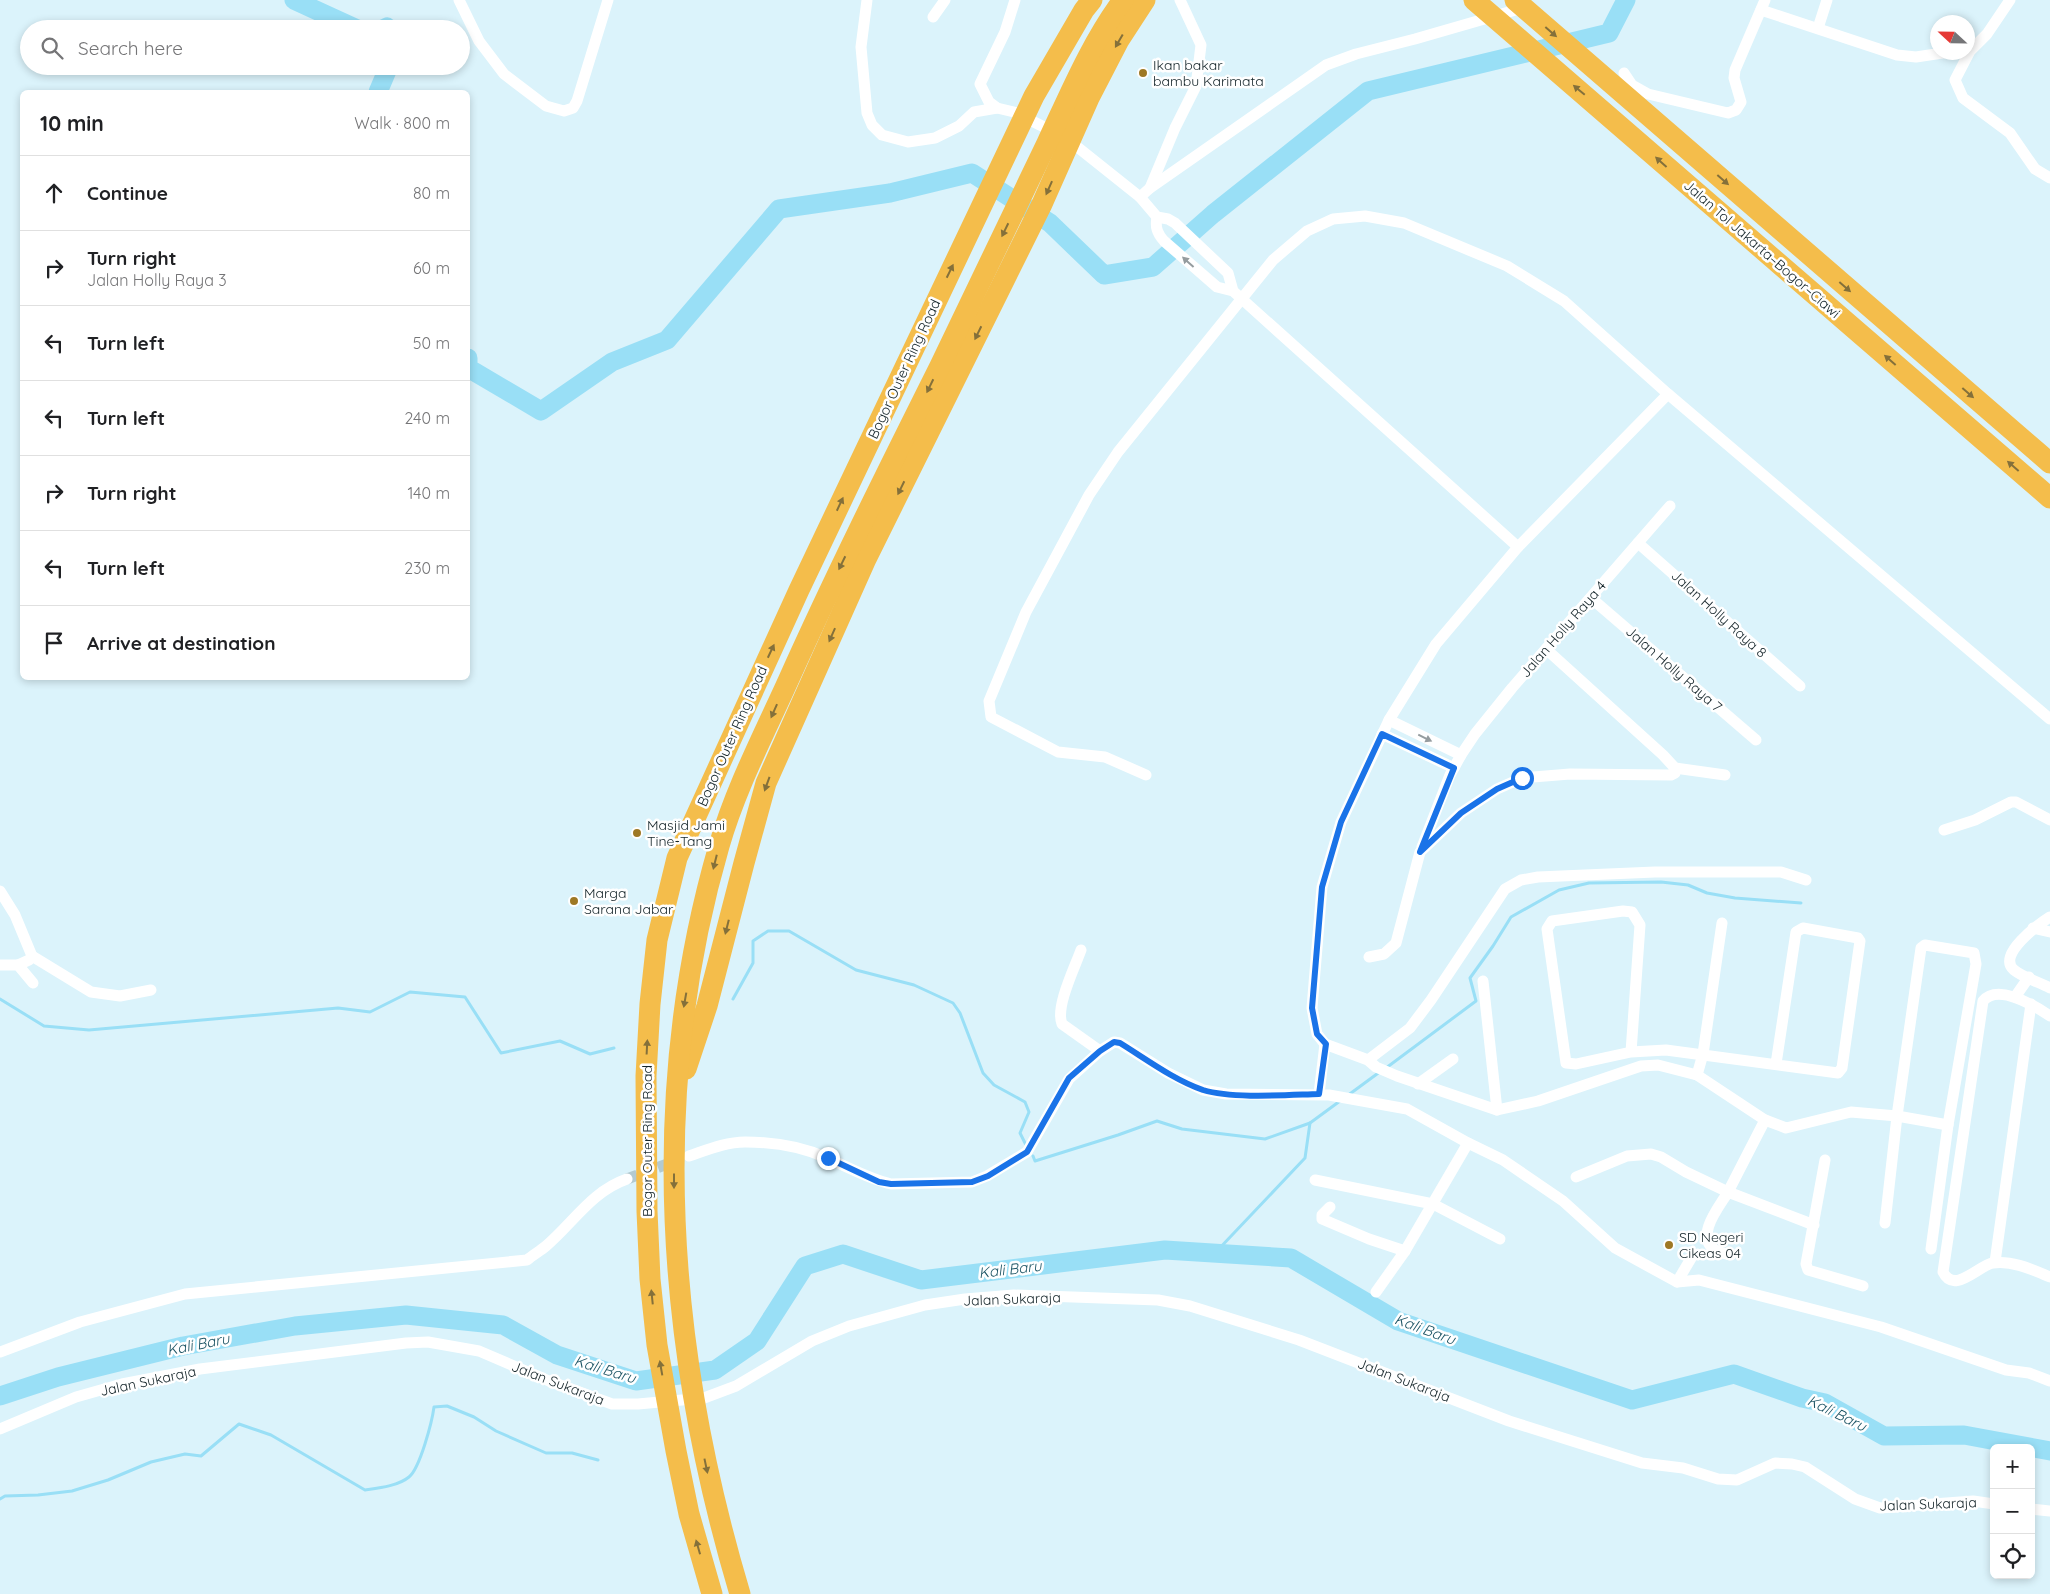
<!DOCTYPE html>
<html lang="en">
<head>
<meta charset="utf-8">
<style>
  :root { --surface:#fff; --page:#f6f6f6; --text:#202124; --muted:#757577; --line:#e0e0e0 }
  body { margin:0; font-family:Quicksand,sans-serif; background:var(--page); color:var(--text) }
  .controls { position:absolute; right:15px; bottom:15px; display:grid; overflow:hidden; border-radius:8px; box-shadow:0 2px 8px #0003 }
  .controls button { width:45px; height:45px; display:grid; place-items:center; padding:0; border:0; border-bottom:1px solid var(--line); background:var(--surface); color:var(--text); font:25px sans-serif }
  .compass { position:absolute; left:1930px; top:15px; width:45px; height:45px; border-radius:50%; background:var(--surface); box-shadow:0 2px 8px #0003; rotate:292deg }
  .stop { position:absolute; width:15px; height:15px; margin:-11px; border:4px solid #1a73e8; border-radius:50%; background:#fff }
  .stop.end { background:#1a73e8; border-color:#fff; box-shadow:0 1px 5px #0008 }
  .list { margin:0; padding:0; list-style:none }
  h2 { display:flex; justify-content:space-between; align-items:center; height:65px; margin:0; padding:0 20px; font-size:21px }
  h2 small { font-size:16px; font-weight:400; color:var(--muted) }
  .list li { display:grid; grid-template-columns:32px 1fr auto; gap:15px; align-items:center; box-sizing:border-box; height:75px; padding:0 20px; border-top:1px solid var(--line) }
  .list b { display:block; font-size:19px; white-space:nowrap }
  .list p { margin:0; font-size:16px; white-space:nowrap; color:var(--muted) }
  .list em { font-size:16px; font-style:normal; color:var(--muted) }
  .icon { flex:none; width:28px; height:28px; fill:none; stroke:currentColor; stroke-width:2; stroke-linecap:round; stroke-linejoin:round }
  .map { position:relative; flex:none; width:2050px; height:1594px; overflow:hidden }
  .search { position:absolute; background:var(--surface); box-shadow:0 2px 8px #0003; left:20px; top:20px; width:450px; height:55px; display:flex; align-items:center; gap:12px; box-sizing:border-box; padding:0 18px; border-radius:28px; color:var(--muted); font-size:19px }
  .panel { position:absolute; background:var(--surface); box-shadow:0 2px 8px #0003; left:20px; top:90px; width:450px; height:590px; border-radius:8px }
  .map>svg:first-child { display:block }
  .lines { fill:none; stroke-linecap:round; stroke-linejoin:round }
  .stream { stroke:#99dff6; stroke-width:3 }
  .river { stroke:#99dff6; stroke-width:19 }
  .minor-tunnel { stroke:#b3cad1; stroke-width:11; stroke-dasharray:11 5.5; stroke-linecap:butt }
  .minor { stroke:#fff; stroke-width:11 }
  .motorway { stroke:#f4bd4b; stroke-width:21 }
  .oneway { fill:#84703a }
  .oneway2 { fill:#959c9f }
  .route { stroke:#1a73e8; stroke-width:6 }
  .poi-dot { fill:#9e7824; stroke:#fff; stroke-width:2 }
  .labels { text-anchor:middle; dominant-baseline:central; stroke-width:5; stroke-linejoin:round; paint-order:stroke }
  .poi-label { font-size:14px; fill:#142429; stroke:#fff; text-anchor:start }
  .street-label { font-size:14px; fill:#142429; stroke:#fff }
  .water-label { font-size:15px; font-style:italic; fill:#1c5464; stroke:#fff }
</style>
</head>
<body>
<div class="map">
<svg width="2050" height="1594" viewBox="0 0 2050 1594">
  <rect width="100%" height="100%" fill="#dbf3fb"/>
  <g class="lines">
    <g class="stream">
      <polyline points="0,999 44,1026 89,1030 338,1008 370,1012 410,992 465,997 501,1053 560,1041 590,1054 614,1048"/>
      <polyline points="733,999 753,963 753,941 768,931 789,931 856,970 914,985 953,1003 960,1013 983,1073 994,1085 1025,1102 1029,1112 1020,1133 1027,1147"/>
      <polyline points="1386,1068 1476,1001 1470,978 1493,946 1511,917 1559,890 1589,883 1661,882 1688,885 1707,893 1735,898 1801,903"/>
      <polyline points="1347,1096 1381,1071"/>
      <polyline points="1033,1156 1035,1161 1118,1135 1157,1121 1182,1129 1265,1139 1310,1123"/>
      <polyline points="1215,1253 1305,1158 1310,1123 1340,1101"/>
      <path d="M0,1499L5,1496L38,1495L72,1491L108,1480L151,1462L185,1454L201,1456L239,1424L271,1435L365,1490C379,1488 398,1486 409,1477C420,1468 432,1422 434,1407L447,1406L474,1417L496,1431L546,1453H572L598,1460"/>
    </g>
    <g class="river">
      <polyline points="294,0 357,29"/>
      <polyline points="383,29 387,27 389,29"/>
      <polyline points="378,92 389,66"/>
      <polyline points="468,358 468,368 541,411 612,362 667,340 779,209 890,193 972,173 1050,223 1104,275 1153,267 1213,214 1368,91 1609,33 1626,0"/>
      <polyline points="0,1396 58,1377 183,1346 295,1326 406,1315 503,1325 557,1355 636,1381 715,1370 757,1341 805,1266 843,1254 921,1280 1165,1250 1291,1258 1398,1321 1632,1400 1734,1374 1802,1398 1825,1403 1884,1436 1964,1435 2050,1451"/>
    </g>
    <polyline class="minor-tunnel" points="627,1179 678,1160"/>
    <g class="minor">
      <polyline points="459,0 479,41 504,74 546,106 564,111 573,108 577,101 608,0"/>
      <polyline points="867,0 861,47 867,113 872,125 882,135 908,142 935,138 959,126 974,112 997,108 1014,112 1066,138 1140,197 1157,217 1168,219 1175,223 1228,273 1233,291 1243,300 1518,547"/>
      <polyline points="2010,0 1987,34 1970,51 1955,80 1963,98 2010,133 2035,169 2050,178"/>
      <polyline points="1761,10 1897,55 1916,57 1949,52"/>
      <polyline points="933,17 945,0"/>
      <polyline points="1818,28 1827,0"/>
      <polyline points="1624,73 1632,85 1648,94 1728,113 1736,110 1741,102 1734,78 1735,70 1765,0"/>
      <polyline points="997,108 989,102 980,84 1005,32 1015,0"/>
      <polyline points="1150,188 1175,128 1196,86 1201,45 1180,0"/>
      <polyline points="1140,197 1150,188 1326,65 1356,54 1415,39 1519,9 1524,4"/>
      <path d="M1157,217C1155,227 1157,233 1164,241L1217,287L1233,291"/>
      <polyline points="1668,394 1518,547 1436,644 1389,720 1341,822 1322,887 1312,1008 1317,1034 1325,1044 1368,1060 1376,1067 1397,1076 1497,1110 1538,1101 1641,1066 1658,1065 1697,1075 1765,1120 1786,1128 1851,1112 1897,1116 1948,1125"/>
      <polyline points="1638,543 1800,686"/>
      <polyline points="1591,598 1756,740"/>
      <polyline points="1389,720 1461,755"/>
      <polyline points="1382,734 1454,768"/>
      <polyline points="1675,768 1725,775"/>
      <polyline points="1146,775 1105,757 1058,752 991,717 989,701 1026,612 1089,495 1118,452 1273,260 1307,231 1333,219 1365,216 1404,223 1507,266 1564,301 1668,394 2050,719"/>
      <polyline points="1944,830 1975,820 2011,802 2016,802 2050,820"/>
      <polyline points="1422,847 1450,775 1461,755 1475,734 1512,688 1670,506"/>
      <polyline points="0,891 15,915 32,956 29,960 18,965"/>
      <path d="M2050,917C2039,924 1996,955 2014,970C2024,978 2039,982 2050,988"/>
      <polyline points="2033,928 2050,932"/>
      <path d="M1081,950C1075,967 1055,1007 1062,1024L1100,1051"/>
      <polyline points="32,956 91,992 120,996 151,990"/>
      <polyline points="1369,957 1384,954 1396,943 1420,852 1461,813 1497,789 1522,778 1570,774 1671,775 1675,773 1675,768 1663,755 1546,649"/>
      <polyline points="0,965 18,965 33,983"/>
      <polyline points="1483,981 1497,1110"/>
      <polyline points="2015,997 2029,977"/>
      <path d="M2050,1016C2035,1006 1998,983 1983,1001L1943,1272C1954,1295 1979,1265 1993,1263C2012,1260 2033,1270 2050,1277"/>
      <polyline points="1631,1052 1576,1064 1566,1063 1547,929 1552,921 1623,911 1632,912 1640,925 1631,1052 1666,1050 1838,1073 1842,1068 1859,948 1860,941 1858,938 1803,928 1796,932 1776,1064"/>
      <polyline points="1368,1060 1410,1028 1431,1000 1505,889 1521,880 1538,877 1655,872 1781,872 1806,880"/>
      <polyline points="1697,1075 1703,1054 1722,923"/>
      <polyline points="1418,1084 1453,1059"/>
      <polyline points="1319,1094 1325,1044"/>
      <polyline points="1765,1120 1728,1192 1814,1225"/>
      <path d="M689,1156C707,1150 726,1142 745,1142C772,1142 803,1147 827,1158C848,1167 869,1179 891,1184L972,1182L987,1176L1027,1152L1069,1079L1100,1051L1114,1042L1120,1043L1168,1073L1203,1090L1226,1094L1329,1095L1407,1109L1468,1143L1503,1160L1563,1201L1615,1248L1677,1282L1699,1280L1881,1327L2006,1370L2029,1373L2050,1381"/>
      <polyline points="1825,1160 1806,1264 1808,1270 1863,1286"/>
      <path d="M1576,1177L1627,1156L1651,1154L1661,1157L1686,1172L1728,1192C1720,1206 1694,1236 1715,1250C1719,1252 1726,1254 1731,1255"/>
      <polyline points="1315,1180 1433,1204 1500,1239"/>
      <polyline points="1330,1207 1322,1215 1322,1219 1369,1239 1405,1251"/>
      <polyline points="1885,1223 1897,1116 1921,948 1925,945 1974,953 1976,964 1948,1125 1931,1249"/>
      <polyline points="1995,1262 2031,1004"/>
      <polyline points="1677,1282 1693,1255"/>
      <polyline points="1376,1292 1405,1251 1468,1143"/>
      <path d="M0,1352L80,1322L185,1294L527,1260C533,1255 540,1251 546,1246C573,1223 592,1191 627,1179"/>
      <polyline points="0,1429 76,1397 122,1384 200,1369 406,1343 428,1342 479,1351 549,1381 612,1404 638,1404 704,1398 736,1386 812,1341 849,1326 925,1305 965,1299 1014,1295 1158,1300 1190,1306 1299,1340 1509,1421 1642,1463 1683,1468 1718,1479 1737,1480 1775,1463 1792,1464 1805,1467 1855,1499 1880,1508 1973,1501 1994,1504"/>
      <polyline points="2031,1509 2050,1511"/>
    </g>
    <g class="motorway">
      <polyline points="1474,0 2050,498"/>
      <polyline points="1515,0 2050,463"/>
      <polyline points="686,1069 707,1006 744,863 766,783 866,559 1042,204 1089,98 1119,40 1145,0"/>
      <polyline points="712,1594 689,1514 676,1451 657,1345 650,1279 647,1211 646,1076 650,1004 657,940 677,858 799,590 1034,96 1084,10 1092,0"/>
      <path d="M740,1594C667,1350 647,1093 719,846C735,790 764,734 788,681C836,574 888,470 940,366C976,292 1011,217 1047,143C1070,94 1091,43 1123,0"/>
    </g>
  </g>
  <defs><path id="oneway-solid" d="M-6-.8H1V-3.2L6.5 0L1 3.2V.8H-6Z" transform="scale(1.25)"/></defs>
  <g class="oneway">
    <use href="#oneway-solid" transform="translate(1551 32) rotate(41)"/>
    <use href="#oneway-solid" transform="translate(1119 41) rotate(120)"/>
    <use href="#oneway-solid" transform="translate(1579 90) rotate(-140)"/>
    <use href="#oneway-solid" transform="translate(1661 162) rotate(-138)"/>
    <use href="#oneway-solid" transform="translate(1723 180) rotate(41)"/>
    <use href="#oneway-solid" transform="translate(1049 188) rotate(114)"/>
    <use href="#oneway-solid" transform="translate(1005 230) rotate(116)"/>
    <use href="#oneway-solid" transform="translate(950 271) rotate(-64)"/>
    <use href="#oneway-solid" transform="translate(1845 287) rotate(41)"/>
    <use href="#oneway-solid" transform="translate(978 333) rotate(116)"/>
    <use href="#oneway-solid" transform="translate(1890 360) rotate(-139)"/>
    <use href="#oneway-solid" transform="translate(930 386) rotate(116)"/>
    <use href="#oneway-solid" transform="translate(1968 393) rotate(41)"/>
    <use href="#oneway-solid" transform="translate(2013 466) rotate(-139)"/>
    <use href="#oneway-solid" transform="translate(901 488) rotate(116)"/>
    <use href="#oneway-solid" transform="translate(840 504) rotate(-65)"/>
    <use href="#oneway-solid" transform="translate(842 563) rotate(116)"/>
    <use href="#oneway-solid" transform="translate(832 635) rotate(114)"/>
    <use href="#oneway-solid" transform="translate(771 651) rotate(-65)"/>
    <use href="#oneway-solid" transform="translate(774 711) rotate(114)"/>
    <use href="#oneway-solid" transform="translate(767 784) rotate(110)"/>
    <use href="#oneway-solid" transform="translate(715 862) rotate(104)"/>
    <use href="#oneway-solid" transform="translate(727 927) rotate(104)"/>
    <use href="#oneway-solid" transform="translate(685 1000) rotate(100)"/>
    <use href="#oneway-solid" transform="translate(647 1047) rotate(-87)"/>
    <use href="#oneway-solid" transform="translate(674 1181) rotate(90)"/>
    <use href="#oneway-solid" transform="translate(652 1297) rotate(-96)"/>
    <use href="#oneway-solid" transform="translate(661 1368) rotate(-100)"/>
    <use href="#oneway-solid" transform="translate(706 1466) rotate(78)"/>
    <use href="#oneway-solid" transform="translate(698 1547) rotate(-106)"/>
  </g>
  <g class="oneway2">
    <use href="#oneway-solid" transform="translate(1188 262) rotate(-138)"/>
    <use href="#oneway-solid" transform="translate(1425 738) rotate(26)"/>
  </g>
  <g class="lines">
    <path class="route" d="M828,1158L879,1182L891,1184L972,1182L988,1176L1027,1152L1069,1078L1100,1051L1114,1042L1120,1043C1146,1059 1174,1080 1203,1090C1233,1099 1286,1095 1319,1094L1326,1044L1317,1034L1312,1008L1322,887L1341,822L1382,734L1454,768L1420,852L1461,813L1497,789L1522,778"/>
  </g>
  <g class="poi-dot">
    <circle cx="1143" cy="73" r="5"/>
    <circle cx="637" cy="833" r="5"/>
    <circle cx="574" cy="901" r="5"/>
    <circle cx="1669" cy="1245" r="5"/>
  </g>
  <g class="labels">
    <g class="poi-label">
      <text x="1153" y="65">Ikan bakar<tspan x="1153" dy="16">bambu Karimata</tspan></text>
      <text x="647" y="825">Masjid Jami<tspan x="647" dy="16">Tine-Tang</tspan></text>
      <text x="584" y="893">Marga<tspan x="584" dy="16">Sarana Jabar</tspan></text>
      <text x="1679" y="1237">SD Negeri<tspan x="1679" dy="16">Cikeas 04</tspan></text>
    </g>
    <g class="street-label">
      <text transform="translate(1762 249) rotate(41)">Jalan Tol Jakarta–Bogor–Ciawi</text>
      <text transform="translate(904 369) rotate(-65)">Bogor Outer Ring Road</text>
      <text transform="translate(1719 614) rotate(42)">Jalan Holly Raya 8</text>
      <text transform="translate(1563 629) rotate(-49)">Jalan Holly Raya 4</text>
      <text transform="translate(1674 669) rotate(41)">Jalan Holly Raya 7</text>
      <text transform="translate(732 736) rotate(-66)">Bogor Outer Ring Road</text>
      <text transform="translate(647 1141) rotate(-90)">Bogor Outer Ring Road</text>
      <text transform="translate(1012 1299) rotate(-2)">Jalan Sukaraja</text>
      <text transform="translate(1404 1380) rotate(21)">Jalan Sukaraja</text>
      <text transform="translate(148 1381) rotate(-12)">Jalan Sukaraja</text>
      <text transform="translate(558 1383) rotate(21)">Jalan Sukaraja</text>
      <text transform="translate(1928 1504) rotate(-2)">Jalan Sukaraja</text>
    </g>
    <g class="water-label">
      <text transform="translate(1010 1269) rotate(-7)">Kali Baru</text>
      <text transform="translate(1425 1329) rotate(20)">Kali Baru</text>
      <text transform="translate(198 1344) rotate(-11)">Kali Baru</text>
      <text transform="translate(605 1369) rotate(17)">Kali Baru</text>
      <text transform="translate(1837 1413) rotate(26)">Kali Baru</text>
    </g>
  </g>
</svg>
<div class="controls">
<button>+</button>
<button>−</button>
<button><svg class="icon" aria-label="locate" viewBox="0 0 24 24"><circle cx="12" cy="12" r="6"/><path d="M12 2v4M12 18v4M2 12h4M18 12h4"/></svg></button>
</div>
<svg class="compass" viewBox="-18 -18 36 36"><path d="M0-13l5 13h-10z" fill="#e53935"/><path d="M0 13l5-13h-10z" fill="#757577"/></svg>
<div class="stop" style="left:1522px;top:778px"></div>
<div class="stop end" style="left:828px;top:1158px"></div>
<div class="search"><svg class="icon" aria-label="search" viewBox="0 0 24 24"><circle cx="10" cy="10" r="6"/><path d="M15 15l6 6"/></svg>Search here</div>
<section class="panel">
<h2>10 min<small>Walk · 800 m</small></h2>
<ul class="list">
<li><svg class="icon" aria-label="ahead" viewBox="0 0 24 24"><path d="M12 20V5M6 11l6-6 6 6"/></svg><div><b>Continue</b></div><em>80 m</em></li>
<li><svg class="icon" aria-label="right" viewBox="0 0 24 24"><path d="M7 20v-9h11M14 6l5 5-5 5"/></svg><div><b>Turn right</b><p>Jalan Holly Raya 3</p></div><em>60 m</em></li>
<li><svg class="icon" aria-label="left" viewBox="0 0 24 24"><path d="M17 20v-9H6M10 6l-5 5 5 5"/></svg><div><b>Turn left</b></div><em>50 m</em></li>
<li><svg class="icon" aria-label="left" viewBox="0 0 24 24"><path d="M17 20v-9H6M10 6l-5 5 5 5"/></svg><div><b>Turn left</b></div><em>240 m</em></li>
<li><svg class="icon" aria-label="right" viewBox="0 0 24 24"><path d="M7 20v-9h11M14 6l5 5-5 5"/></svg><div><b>Turn right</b></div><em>140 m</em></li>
<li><svg class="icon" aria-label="left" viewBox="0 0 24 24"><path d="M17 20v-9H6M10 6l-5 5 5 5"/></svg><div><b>Turn left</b></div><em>230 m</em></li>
<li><svg class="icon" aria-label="arrive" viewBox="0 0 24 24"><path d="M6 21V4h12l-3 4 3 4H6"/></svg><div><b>Arrive at destination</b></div></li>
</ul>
</section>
</div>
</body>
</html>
